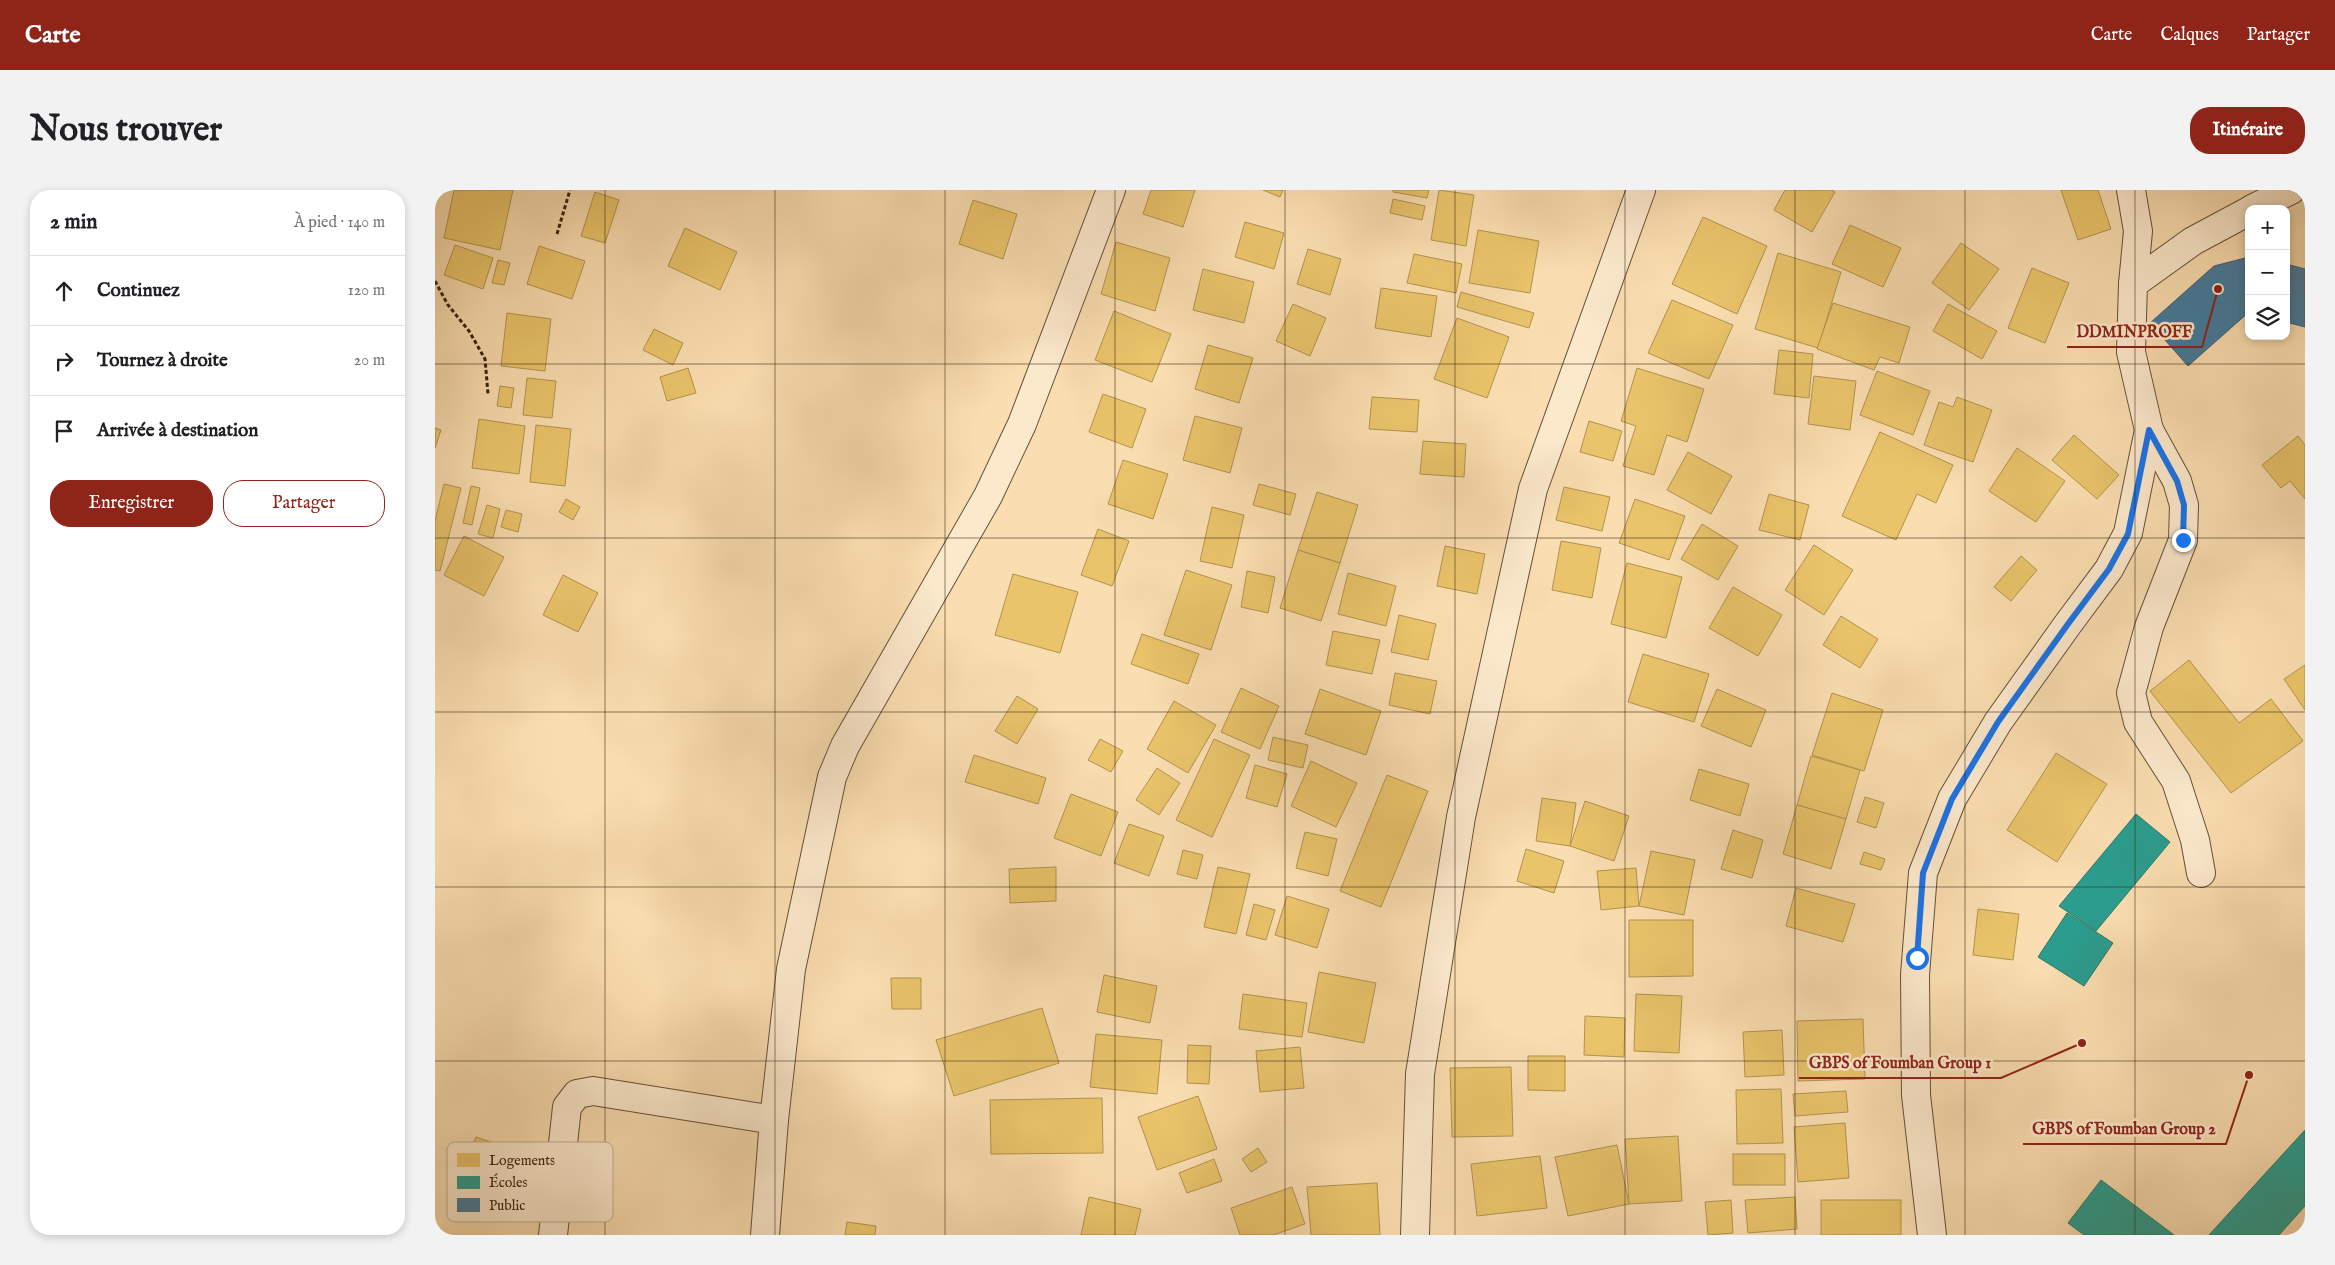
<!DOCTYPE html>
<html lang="fr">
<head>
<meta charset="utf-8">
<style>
  :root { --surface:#fff; --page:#f2f2f2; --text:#202124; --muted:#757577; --line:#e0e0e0; --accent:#8f2418 }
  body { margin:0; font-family:"IM FELL English",serif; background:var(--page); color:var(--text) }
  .controls { position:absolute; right:15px; top:15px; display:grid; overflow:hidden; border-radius:10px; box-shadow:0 2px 8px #0003 }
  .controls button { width:45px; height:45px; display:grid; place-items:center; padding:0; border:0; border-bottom:1px solid var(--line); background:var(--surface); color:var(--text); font:25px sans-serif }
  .stop { position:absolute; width:15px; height:15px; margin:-11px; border:4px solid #1a73e8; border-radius:50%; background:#fff }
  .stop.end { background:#1a73e8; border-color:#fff; box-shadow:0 1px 5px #0008 }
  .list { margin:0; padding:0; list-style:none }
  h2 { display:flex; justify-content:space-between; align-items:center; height:65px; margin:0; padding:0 20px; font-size:21px }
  h2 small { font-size:16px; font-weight:400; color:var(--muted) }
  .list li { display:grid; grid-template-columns:32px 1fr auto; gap:15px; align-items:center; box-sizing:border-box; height:70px; padding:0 20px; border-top:1px solid var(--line) }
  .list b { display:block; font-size:19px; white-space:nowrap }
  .list em { font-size:16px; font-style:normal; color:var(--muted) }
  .actions { display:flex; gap:10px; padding:15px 20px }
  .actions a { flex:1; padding:11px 0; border:1px solid var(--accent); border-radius:20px; text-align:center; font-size:18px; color:var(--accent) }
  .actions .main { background:var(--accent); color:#fff }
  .icon { flex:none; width:28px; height:28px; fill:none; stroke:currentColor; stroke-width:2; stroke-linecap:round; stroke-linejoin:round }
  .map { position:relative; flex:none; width:1870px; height:1045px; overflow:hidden; border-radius:20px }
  header { display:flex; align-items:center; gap:30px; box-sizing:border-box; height:70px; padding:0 25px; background:var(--accent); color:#fff }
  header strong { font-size:24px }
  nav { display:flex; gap:28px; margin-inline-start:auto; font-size:18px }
  .intro { display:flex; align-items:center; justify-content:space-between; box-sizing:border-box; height:120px; padding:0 30px }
  h1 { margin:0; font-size:35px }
  .button { padding:12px 22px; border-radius:20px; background:var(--accent); color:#fff; font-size:18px; font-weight:700 }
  main { display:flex; gap:30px; padding:0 30px }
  aside { flex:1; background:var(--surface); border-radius:20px; box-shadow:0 2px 8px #0003 }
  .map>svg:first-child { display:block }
  .homes { fill:#e9c46a; stroke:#b2934f }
  .schools { fill:#2a9d8f; stroke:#2d7869 }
  .public { fill:#457b9d; stroke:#406072 }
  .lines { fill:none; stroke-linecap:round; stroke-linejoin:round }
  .minor-casing { stroke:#655137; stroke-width:30 }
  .path { stroke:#33220f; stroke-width:3; stroke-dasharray:4 2.5; stroke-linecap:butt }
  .minor { stroke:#fce9cc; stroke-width:28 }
  .route { stroke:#1a73e8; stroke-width:6 }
  .grid { fill:none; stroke:#33220f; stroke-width:1; stroke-opacity:0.55 }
  .key { fill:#fce9cc; stroke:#c0ad93; stroke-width:1 }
  .key-label { font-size:14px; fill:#33220f }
  .leader { fill:none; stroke:#8f2418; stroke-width:2 }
  .callout-dot { fill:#8f2418; stroke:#fce9cc; stroke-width:2 }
  .callout-label { font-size:16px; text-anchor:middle; font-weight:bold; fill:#8f2418; stroke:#fce9cc; stroke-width:5; stroke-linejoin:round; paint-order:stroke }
</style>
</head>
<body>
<header>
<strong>Carte</strong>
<nav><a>Carte</a><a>Calques</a><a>Partager</a></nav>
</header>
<div class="intro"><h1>Nous trouver</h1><a class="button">Itinéraire</a></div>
<main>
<aside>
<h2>2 min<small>À pied · 140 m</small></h2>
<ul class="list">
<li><svg class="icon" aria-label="ahead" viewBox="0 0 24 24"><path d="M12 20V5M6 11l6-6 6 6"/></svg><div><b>Continuez</b></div><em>120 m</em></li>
<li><svg class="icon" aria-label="right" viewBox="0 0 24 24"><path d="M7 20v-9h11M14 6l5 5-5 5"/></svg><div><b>Tournez à droite</b></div><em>20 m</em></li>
<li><svg class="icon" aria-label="arrive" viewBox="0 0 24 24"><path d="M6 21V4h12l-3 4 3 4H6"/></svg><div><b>Arrivée à destination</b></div></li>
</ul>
<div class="actions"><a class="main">Enregistrer</a><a>Partager</a></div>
</aside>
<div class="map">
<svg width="1870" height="1045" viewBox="0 0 1870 1045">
  <rect width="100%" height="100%" fill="#faddb0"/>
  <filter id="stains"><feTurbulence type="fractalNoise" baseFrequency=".004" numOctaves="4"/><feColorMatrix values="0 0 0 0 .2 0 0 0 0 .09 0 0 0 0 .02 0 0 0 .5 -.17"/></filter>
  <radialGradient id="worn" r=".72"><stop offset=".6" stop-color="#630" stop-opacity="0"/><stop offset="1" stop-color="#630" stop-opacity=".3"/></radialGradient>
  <g class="homes">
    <polygon points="19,0 78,0 65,60 9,48"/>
    <polygon points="716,0 760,0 748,37 708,24"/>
    <polygon points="828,0 848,0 845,7"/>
    <polygon points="958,0 994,0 992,8 958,2"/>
    <polygon points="1004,0 1039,5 1031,56 996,50"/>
    <polygon points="1350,0 1397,0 1400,2 1377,42 1339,20"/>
    <polygon points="1626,0 1663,0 1676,39 1643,50"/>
    <polygon points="160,2 184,10 170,53 146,46"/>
    <polygon points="958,9 990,16 987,30 955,23"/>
    <polygon points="538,10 582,24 568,69 524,54"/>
    <polygon points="1268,27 1332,56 1302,124 1237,94"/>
    <polygon points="810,32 849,43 839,79 800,67"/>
    <polygon points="1415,35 1466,58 1448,97 1397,74"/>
    <polygon points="250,38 302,62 285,100 233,76"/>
    <polygon points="1043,40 1104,51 1095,103 1034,93"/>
    <polygon points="681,52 735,68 720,121 666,104"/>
    <polygon points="1526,53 1564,79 1534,120 1497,93"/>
    <polygon points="20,55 58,68 48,99 9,85"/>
    <polygon points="104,56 150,71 137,109 92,94"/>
    <polygon points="873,59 906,69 895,105 862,94"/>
    <polygon points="1343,63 1406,82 1383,158 1320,139"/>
    <polygon points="979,64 1027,74 1021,103 972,93"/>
    <polygon points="63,70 75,73 69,95 57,93"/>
    <polygon points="1597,78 1634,93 1610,153 1573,138"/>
    <polygon points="768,79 819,92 809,133 758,120"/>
    <polygon points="946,98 1002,106 996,147 940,138"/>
    <polygon points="1026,102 1099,123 1094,138 1022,117"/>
    <polygon points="1237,110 1298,135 1274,189 1213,163"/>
    <polygon points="1398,113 1475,137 1464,173 1445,167 1439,180 1382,159"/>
    <polygon points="858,114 891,128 875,166 841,151"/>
    <polygon points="1513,114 1562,141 1547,169 1498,141"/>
    <polygon points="679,121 736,144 717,192 660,170"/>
    <polygon points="72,123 116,129 110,181 66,176"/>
    <polygon points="1022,128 1074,147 1052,208 999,189"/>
    <polygon points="219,139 248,153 238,175 208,160"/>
    <polygon points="773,155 818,168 804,213 760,199"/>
    <polygon points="1344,160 1378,164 1374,208 1339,204"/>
    <polygon points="253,178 261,203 232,211 225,187"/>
    <polygon points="1202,178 1269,199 1252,252 1232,245 1219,285 1188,276 1201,236 1186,231"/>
    <polygon points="1442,181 1495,201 1478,245 1425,225"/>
    <polygon points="1379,186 1421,191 1415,240 1373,234"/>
    <polygon points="92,188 121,191 117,228 88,225"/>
    <polygon points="65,196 79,198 76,218 62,216"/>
    <polygon points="668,204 711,219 697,258 654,242"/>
    <polygon points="937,207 984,210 982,242 934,239"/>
    <polygon points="1522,207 1557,220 1538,272 1489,255 1504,212 1518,217"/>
    <polygon points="760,226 807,238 795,283 748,270"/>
    <polygon points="44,229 90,236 84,284 37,278"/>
    <polygon points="1154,231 1187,241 1178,271 1145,262"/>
    <polygon points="101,235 136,239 130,296 95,292"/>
    <polygon points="0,238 6,240 0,258"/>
    <polygon points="1445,242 1518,275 1501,313 1482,304 1461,350 1407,326"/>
    <polygon points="1639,245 1684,285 1662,309 1617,270"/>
    <polygon points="1863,246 1870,255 1870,309 1855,291 1846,298 1827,275"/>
    <polygon points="988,251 1031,254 1029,287 985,284"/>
    <polygon points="1582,258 1630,291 1601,332 1554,301"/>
    <polygon points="1253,262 1297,286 1276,324 1232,300"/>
    <polygon points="688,270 733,284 718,329 673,314"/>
    <polygon points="9,294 26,298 5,381 0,380 0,331"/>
    <polygon points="824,294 861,304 855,325 818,315"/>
    <polygon points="36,296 45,298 37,335 28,333"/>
    <polygon points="1129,297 1175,307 1167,341 1121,330"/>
    <polygon points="882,302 923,315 905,373 863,360"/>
    <polygon points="1334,304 1374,315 1365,350 1324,340"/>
    <polygon points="131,309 145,317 138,330 124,322"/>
    <polygon points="1200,309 1250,326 1234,370 1184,353"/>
    <polygon points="52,315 65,319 58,348 43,344"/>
    <polygon points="777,317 809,325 797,378 765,371"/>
    <polygon points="71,320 87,324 83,342 66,337"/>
    <polygon points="1267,334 1303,356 1283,390 1246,369"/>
    <polygon points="663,339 694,351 677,396 646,385"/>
    <polygon points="29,346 69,367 49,406 9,385"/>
    <polygon points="1126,351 1166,358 1157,408 1117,400"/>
    <polygon points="1379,355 1418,380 1389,425 1350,400"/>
    <polygon points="1010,356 1050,364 1042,404 1002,396"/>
    <polygon points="863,360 905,373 886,431 845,418"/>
    <polygon points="1586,366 1602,380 1576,411 1559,397"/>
    <polygon points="1192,373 1247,387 1231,448 1176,434"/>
    <polygon points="751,380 797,395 776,460 729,445"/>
    <polygon points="812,381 840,387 833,423 806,417"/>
    <polygon points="913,383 961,396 951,436 903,424"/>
    <polygon points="578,384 643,402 625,463 560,445"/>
    <polygon points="128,385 163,403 143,442 108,425"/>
    <polygon points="1298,397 1347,425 1323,466 1274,438"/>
    <polygon points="964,425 1001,434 993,470 956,462"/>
    <polygon points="1406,426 1443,449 1425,478 1388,455"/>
    <polygon points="898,441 945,450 937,484 891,475"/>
    <polygon points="707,444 764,464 753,494 696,474"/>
    <polygon points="1208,464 1274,484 1259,532 1193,512"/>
    <polygon points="1754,470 1804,533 1836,509 1868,551 1796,603 1715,501"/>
    <polygon points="1870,475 1870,520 1849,489"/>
    <polygon points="960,483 1002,491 995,524 954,515"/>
    <polygon points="806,498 844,516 825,559 786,542"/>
    <polygon points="885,499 946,521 931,565 870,544"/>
    <polygon points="1282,499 1331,520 1316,557 1266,536"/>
    <polygon points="1397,503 1448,520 1429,581 1377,565"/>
    <polygon points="582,506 603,519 582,554 560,541"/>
    <polygon points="739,511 781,535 753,583 712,559"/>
    <polygon points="838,547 873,555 868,578 833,570"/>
    <polygon points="665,549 688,561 676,582 653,570"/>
    <polygon points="779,549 815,565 777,647 741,630"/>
    <polygon points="1621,563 1672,594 1622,672 1572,640"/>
    <polygon points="539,565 611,588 603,614 530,592"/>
    <polygon points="1376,566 1425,580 1411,629 1362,615"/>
    <polygon points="876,571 922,593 901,637 856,616"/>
    <polygon points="820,575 852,584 842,617 811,608"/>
    <polygon points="722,578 745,593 724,625 701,610"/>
    <polygon points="1264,579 1314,594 1305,626 1255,610"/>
    <polygon points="952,585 993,601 946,717 905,701"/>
    <polygon points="636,604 683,622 666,666 619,648"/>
    <polygon points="1430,607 1449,613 1441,638 1422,632"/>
    <polygon points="1107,608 1141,613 1135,656 1101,651"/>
    <polygon points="1150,611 1194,626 1179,671 1135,656"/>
    <polygon points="1362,615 1411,629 1396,679 1348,664"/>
    <polygon points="694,634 729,646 714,686 679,673"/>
    <polygon points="1298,640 1328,650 1317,688 1286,679"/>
    <polygon points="870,642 902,649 893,686 861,678"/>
    <polygon points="1091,659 1129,671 1119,703 1082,691"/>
    <polygon points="748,660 768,665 762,689 742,684"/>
    <polygon points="1216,661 1260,670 1249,725 1204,716"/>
    <polygon points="1429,662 1450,669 1446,680 1425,674"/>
    <polygon points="621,677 621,711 575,713 574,679"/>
    <polygon points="783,677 815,684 801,744 769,737"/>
    <polygon points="1201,678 1204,716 1166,720 1162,681"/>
    <polygon points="1361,698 1420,714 1408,752 1351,736"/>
    <polygon points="852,706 894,719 882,758 840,745"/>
    <polygon points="819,714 840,720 831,750 811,745"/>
    <polygon points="1543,719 1584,724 1578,770 1538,765"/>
    <polygon points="1194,730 1258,730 1258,786 1194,787"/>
    <polygon points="884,782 941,793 929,853 873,842"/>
    <polygon points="669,785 722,796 715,833 662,822"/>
    <polygon points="456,788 486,788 486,819 457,819"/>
    <polygon points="808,804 872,813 867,847 804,839"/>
    <polygon points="1201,804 1247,806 1244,863 1199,861"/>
    <polygon points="607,818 624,873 519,906 501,850"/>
    <polygon points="1150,826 1190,828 1189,867 1149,865"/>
    <polygon points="1428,829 1430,889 1363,891 1362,831"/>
    <polygon points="1347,840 1349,885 1310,887 1308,842"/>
    <polygon points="661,844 727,850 722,904 655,897"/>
    <polygon points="753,855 776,856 774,894 752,893"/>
    <polygon points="865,857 869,898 825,902 821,861"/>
    <polygon points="1093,866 1130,866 1130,901 1093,900"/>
    <polygon points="1076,877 1078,946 1017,947 1015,878"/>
    <polygon points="1346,899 1348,953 1302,954 1301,900"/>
    <polygon points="1411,901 1413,922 1360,926 1358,904"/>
    <polygon points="763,906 782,959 722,980 703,927"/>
    <polygon points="667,908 668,963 556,964 555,910"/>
    <polygon points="1410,933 1414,988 1363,992 1359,937"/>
    <polygon points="1243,946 1247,1011 1194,1014 1190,949"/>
    <polygon points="41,947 95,965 81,1005 27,986"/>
    <polygon points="1182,955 1194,1014 1133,1026 1120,967"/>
    <polygon points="823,958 832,972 816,982 807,969"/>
    <rect x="1298" y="964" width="52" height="31"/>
    <polygon points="1105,966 1112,1018 1042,1026 1036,974"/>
    <polygon points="779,969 787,991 752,1003 744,983"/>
    <polygon points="942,993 945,1045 876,1045 872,997"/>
    <polygon points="857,997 870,1034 838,1045 805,1045 796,1018"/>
    <polygon points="654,1007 706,1019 700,1045 646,1045"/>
    <polygon points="1360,1007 1362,1039 1313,1043 1310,1010"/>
    <polygon points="1296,1010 1298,1043 1273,1045 1270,1012"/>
    <rect x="1386" y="1010" width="80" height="35"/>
    <polygon points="412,1032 441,1036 440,1045 410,1045"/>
  </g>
  <g class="schools">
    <polygon points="1701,624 1735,652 1661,741 1624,716"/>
    <polygon points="1632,723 1678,753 1649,796 1603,767"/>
    <polygon points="1870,940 1870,1016 1844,1045 1774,1045"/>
    <polygon points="1666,990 1739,1045 1649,1045 1633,1033"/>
  </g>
  <g class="public">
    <polygon points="1814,67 1814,122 1753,176 1715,133 1779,76"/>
    <polygon points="1851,74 1870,79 1870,137 1851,132"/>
  </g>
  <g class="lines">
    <g class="minor-casing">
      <g id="minor">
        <polyline points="1696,0 1703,41 1698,94"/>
        <polyline points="1817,19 1856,0"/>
        <polyline points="1714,240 1742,291 1749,315 1748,350 1714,437 1696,503 1703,532 1741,591 1760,650 1766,683"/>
        <polyline points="118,1045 132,917 142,904 158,901 339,930"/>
        <polyline points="330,1045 339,930 356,779 397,587 410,556 553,306 587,234 676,0"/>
        <polyline points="980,1045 985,884 1026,627 1098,299 1206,0"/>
        <polyline points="1497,1045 1481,905 1480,785 1488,683 1517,609 1563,532 1633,434 1674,379 1693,343 1714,240 1696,162 1698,94 1758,51 1814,21"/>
      </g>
    </g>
    <g class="path">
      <polyline points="122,44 135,0"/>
      <polyline points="0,91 13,115 34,141 50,169 53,204"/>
    </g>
    <use href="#minor" class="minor"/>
  </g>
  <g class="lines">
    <polyline class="route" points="1482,768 1488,683 1517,609 1563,532 1633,434 1674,379 1693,344 1714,240 1742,291 1749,315 1748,350"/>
  </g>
  <path class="grid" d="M170,0V1045M340,0V1045M510,0V1045M680,0V1045M850,0V1045M1020,0V1045M1190,0V1045M1360,0V1045M1530,0V1045M1700,0V1045M0,174H1870M0,348H1870M0,522H1870M0,697H1870M0,871H1870"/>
  <rect x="12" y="952" width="166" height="80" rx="8" class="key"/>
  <rect x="22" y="963" width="23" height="14" fill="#e9c46a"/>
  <rect x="22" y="986" width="23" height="13" fill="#2a9d8f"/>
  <rect x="22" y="1008" width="23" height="14" fill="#457b9d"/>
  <g class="key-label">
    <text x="54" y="975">Logements</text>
    <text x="54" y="997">Écoles</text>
    <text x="54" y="1020">Public</text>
  </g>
  <path class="leader" d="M1783 99L1767 157H1632M1647 853L1566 888H1364M1814 885L1791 954H1588"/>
  <g class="callout-dot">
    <circle cx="1783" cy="99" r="5"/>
    <circle cx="1647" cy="853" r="5"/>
    <circle cx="1814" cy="885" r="5"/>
  </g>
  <g class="callout-label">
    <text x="1699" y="147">DDMINPROFF</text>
    <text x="1465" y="878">GBPS of Foumban Group 1</text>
    <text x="1689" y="944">GBPS of Foumban Group 2</text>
  </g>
  <rect width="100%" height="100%" filter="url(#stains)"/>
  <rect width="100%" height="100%" fill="url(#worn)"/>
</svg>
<div class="controls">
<button>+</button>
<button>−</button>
<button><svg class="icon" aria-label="layers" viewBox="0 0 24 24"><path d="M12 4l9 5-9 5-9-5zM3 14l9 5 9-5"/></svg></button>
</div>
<div class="stop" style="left:1482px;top:768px"></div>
<div class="stop end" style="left:1748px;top:350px"></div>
</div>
</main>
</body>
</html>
